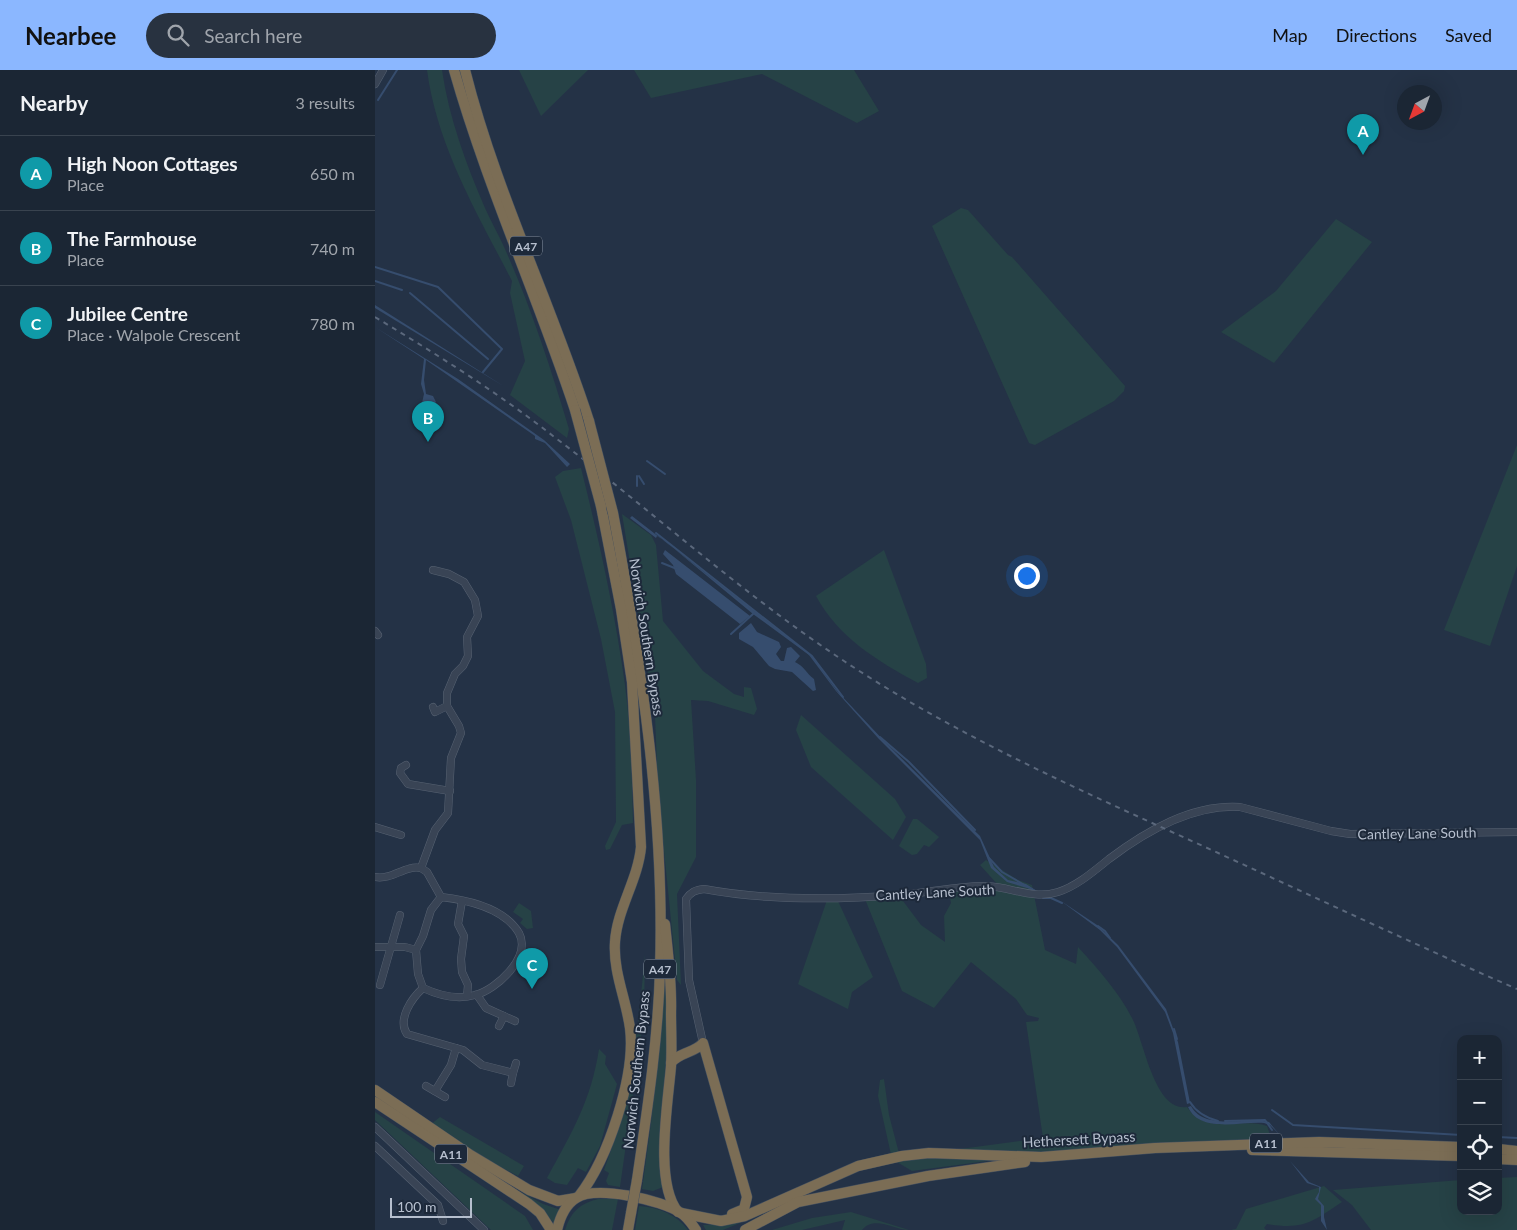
<!DOCTYPE html>
<html lang="en">
<head>
<meta charset="utf-8">
<style>
  :root { --surface:#1b2634; --page:#283240; --text:#f1f3f6; --muted:#a0a5ac; --line:#39434f; --accent:#8bb7ff }
  body { margin:0; font-family:Lato,sans-serif; background:var(--page); color:var(--text) }
  .controls { position:absolute; right:15px; bottom:15px; display:grid; overflow:hidden; border-radius:10px; box-shadow:0 5px 20px #0002 }
  .controls button { width:45px; height:45px; display:grid; place-items:center; padding:0; border:0; border-bottom:1px solid var(--line); background:var(--surface); color:var(--text); font:25px sans-serif }
  .compass { position:absolute; left:1022px; top:15px; width:45px; height:45px; border-radius:50%; background:var(--surface); box-shadow:0 5px 20px #0002; rotate:221deg }
  .scale { position:absolute; left:15px; bottom:12px; width:82px; box-sizing:border-box; padding-left:5px; border:2px solid #b6bfce; border-top:0; font-size:14px; line-height:18px; white-space:nowrap; color:#b6bfce; -webkit-text-stroke:4px #1d293a; paint-order:stroke }
  .you { position:absolute; left:651px; top:505px; width:18px; height:18px; margin:-12px; border:4px solid #fff; border-radius:50%; background:#1a73e8; box-shadow:0 0 0 8px #1a73e833 }
  .badge { display:grid; place-items:center; width:32px; height:32px; border-radius:50%; background:var(--accent); color:#fff; font-size:16px; font-weight:700 }
  .pin { position:absolute; translate:-50% -41px; filter:drop-shadow(0 1px 2px #0008) }
  .pin::after { content:''; position:absolute; top:26px; width:18px; height:15px; background:inherit; clip-path:polygon(0 0,100% 0,50% 100%) }
  .list { margin:0; padding:0; list-style:none }
  h2 { display:flex; justify-content:space-between; align-items:center; height:65px; margin:0; padding:0 20px; font-size:21px }
  h2 small { font-size:16px; font-weight:400; color:var(--muted) }
  .list li { display:grid; grid-template-columns:32px 1fr auto; gap:15px; align-items:center; box-sizing:border-box; height:75px; padding:0 20px; border-top:1px solid var(--line) }
  .list b { display:block; font-size:19px; white-space:nowrap }
  .list p { margin:0; font-size:16px; white-space:nowrap; color:var(--muted) }
  .list em { font-size:16px; font-style:normal; color:var(--muted) }
  .icon { flex:none; width:28px; height:28px; fill:none; stroke:currentColor; stroke-width:2; stroke-linecap:round; stroke-linejoin:round }
  .map { position:relative; flex:none; width:1142px; height:1160px; overflow:hidden }
  header { display:flex; align-items:center; gap:30px; box-sizing:border-box; height:70px; padding:0 25px; background:var(--accent); color:#111 }
  header strong { font-size:24px }
  nav { display:flex; gap:28px; margin-inline-start:auto; font-size:18px }
  .search { width:350px; height:45px; background:var(--page); display:flex; align-items:center; gap:12px; box-sizing:border-box; padding:0 18px; border-radius:28px; color:var(--muted); font-size:19px }
  main { display:flex }
  aside { flex:1; background:var(--surface) }
  .map>svg:first-child { display:block }
  .green { fill:#264246 }
  .water { fill:#364d6e }
  .lines { fill:none; stroke-linecap:round; stroke-linejoin:round }
  .stream { stroke:#364d6e; stroke-width:2 }
  .minor-casing { stroke:#576272; stroke-width:8 }
  .highway-casing { stroke:#434f5f; stroke-width:11 }
  .minor { stroke:#394455; stroke-width:7 }
  .highway { stroke:#7b6d55; stroke-width:10 }
  .rail { stroke:#5b687c; stroke-width:2; stroke-dasharray:5 5; stroke-linecap:butt }
  .highway-bridge-casing { stroke:#434f5f; stroke-width:11; stroke-linecap:butt }
  .highway-bridge { stroke:#7b6d55; stroke-width:10 }
  .labels { text-anchor:middle; dominant-baseline:central; stroke-width:4; stroke-linejoin:round; paint-order:stroke }
  .shield { fill:#1d293a; stroke:#8892a2; stroke-width:1 }
  .shield-label { font-size:12px; font-weight:bold; fill:#b6bfce }
  .street-label { font-size:14px; fill:#b6bfce; stroke:#1d293a }
</style>
</head>
<body>
<header>
<strong>Nearbee</strong>
<div class="search"><svg class="icon" aria-label="search" viewBox="0 0 24 24"><circle cx="10" cy="10" r="6"/><path d="M15 15l6 6"/></svg>Search here</div>
<nav><a>Map</a><a>Directions</a><a>Saved</a></nav>
</header>
<main>
<aside>
<h2>Nearby<small>3 results</small></h2>
<ul class="list">
<li><span class="badge" style="background:#0f9aa8">A</span><div><b>High Noon Cottages</b><p>Place</p></div><em>650 m</em></li>
<li><span class="badge" style="background:#0f9aa8">B</span><div><b>The Farmhouse</b><p>Place</p></div><em>740 m</em></li>
<li><span class="badge" style="background:#0f9aa8">C</span><div><b>Jubilee Centre</b><p>Place · Walpole Crescent</p></div><em>780 m</em></li>
</ul>
</aside>
<div class="map">
<svg width="1142" height="1160" viewBox="0 0 1142 1160">
  <rect width="100%" height="100%" fill="#243246"/>
  <g class="green">
    <path d="M52,0H67C74,48 91,94 110,138C116,152 124,165 130,179C156,237 176,299 194,359L192,368L135,325L150,291L135,223L137,211C102,143 62,76 52,0Z"/>
    <polygon points="144,0 213,0 166,46"/>
    <polygon points="259,0 479,0 504,41 482,53 387,4 276,28"/>
    <polygon points="586,138 593,140 633,185 637,187 750,316 749,321 739,331 660,375 654,373 557,156"/>
    <polygon points="961,149 997,172 899,293 846,262 901,221"/>
    <polygon points="1142,375 1142,496 1115,576 1069,560"/>
    <path d="M206,398C224,470 240,542 250,615C256,661 257,707 258,753L247,755L235,779L231,780L230,776L241,752L240,642L226,569L196,450L180,407L188,401Z"/>
    <polygon points="247,444 276,465 281,475 288,551 328,601 359,624 369,627 369,617 376,618 382,639 379,645 333,631 316,630 321,710 321,787 302,824 306,915 302,910 283,721 280,646"/>
    <path d="M509,480L551,594L552,608L543,613C502,591 463,567 441,526Z"/>
    <polygon points="426,645 520,729 531,747 518,770 436,697 421,660"/>
    <polygon points="538,749 542,749 564,767 554,777 549,775 542,784 537,785 524,776"/>
    <path d="M611,790L643,810L657,815L670,880L701,894L703,877C723,899 743,921 757,948C769,970 779,1042 812,1037C832,1066 864,1047 892,1056L896,1068L695,1080L537,1101L517,1089L503,1026L505,1010L509,1009L514,1045L525,1087L668,1068L651,952L663,951L664,948L652,945L641,929L596,892L559,938L527,921L490,829L525,827L546,855L570,872L569,846L576,833L574,822L624,816L605,795Z"/>
    <polygon points="452,830 463,831 498,907 477,922 473,939 423,914"/>
    <polygon points="144,833 156,841 158,858 152,859 145,853 148,849 138,842"/>
    <path d="M270,884L269,946L245,1117L233,1115L231,1111L234,1103L229,1100C256,1030 263,958 270,884Z"/>
    <path d="M291,892L292,993L290,999L288,1117L278,1121L267,1119C278,1043 287,969 288,893Z"/>
    <path d="M224,979L231,986L230,994L242,1014L225,1076L211,1102L203,1098L192,1115L180,1113L172,1108C197,1062 216,1031 224,979Z"/>
    <polygon points="0,1042 150,1146 158,1160 116,1160 0,1050"/>
    <polygon points="65,1047 149,1096 143,1106 106,1087 55,1055"/>
    <polygon points="1142,1107 1142,1160 996,1160 977,1135 958,1120 1086,1110 1086,1141 1123,1141 1123,1108"/>
    <polygon points="135,1116 168,1134 186,1140 179,1153 165,1138"/>
    <path d="M949,1116L967,1132C937,1152 929,1160 892,1154L889,1158L891,1160H856L861,1159L871,1139Z"/>
    <path d="M223,1129H243L237,1160H190C195,1142 206,1133 223,1129Z"/>
    <path d="M264,1136C283,1137 302,1145 313,1160H260Z"/>
    <path d="M476,1142L534,1160C518,1160 500,1145 487,1160H467L470,1150L427,1160H397L437,1148Z"/>
    <polygon points="365,1153 348,1160 331,1160 328,1155"/>
  </g>
  <g class="water">
    <polygon points="0,235 130,317 0,238"/>
    <polygon points="0,257 83,309 169,370 195,394 192,397 170,373 160,369 160,366 150,359 51,290 49,310 51,324 58,326 61,332 57,338 50,337 47,333 49,324 46,314 49,289"/>
    <polygon points="257,446 436,585 462,621 511,673 605,766 619,797 633,810 651,814 662,821 632,812 616,798 605,770 503,668 461,621 434,585 378,544 291,472 282,466 281,468 255,448"/>
    <polygon points="290,480 375,546 365,554 301,504 298,495 288,484"/>
    <path d="M376,553L382,562L404,572L406,577L401,584L406,591H409L412,578L416,577L425,586L420,592C429,596 431,603 439,609L441,620L438,621L417,602L400,599L394,596L378,577L364,569V563Z"/>
    <polygon points="686,831 722,855 743,875 791,939 803,972 815,1033 812,1034 798,963 790,942 742,877 725,860"/>
    <path d="M816,1036C829,1061 872,1047 894,1052L904,1064L895,1055L889,1053C867,1051 825,1064 813,1037Z"/>
    <polygon points="915,1091 934,1112 946,1117 943,1129 949,1136 949,1147 952,1160 946,1151 946,1135 940,1129 944,1122 944,1117 932,1113"/>
  </g>
  <g class="lines">
    <g class="stream">
      <polyline points="3,30 22,0"/>
      <polyline points="0,197 63,217 127,279 108,302"/>
      <polyline points="0,211 27,220"/>
      <polyline points="35,223 113,289"/>
      <polyline points="272,391 290,404"/>
      <polyline points="262,406 262,416"/>
      <polyline points="264,406 269,414"/>
      <polyline points="281,463 437,586 468,627"/>
      <polyline points="287,493 302,499"/>
      <polyline points="356,564 378,544"/>
      <polyline points="505,667 534,692 600,760"/>
      <polyline points="614,788 627,802 660,821"/>
      <polyline points="668,828 676,828 687,833"/>
      <polyline points="723,856 730,861 735,868"/>
      <polyline points="799,959 802,969"/>
      <path d="M815,1032C821,1042 832,1048 843,1051"/>
      <polyline points="897,1040 918,1055 1086,1065"/>
      <polyline points="850,1051 890,1050 897,1060"/>
      <polyline points="1123,1067 1142,1068"/>
    </g>
    <g class="minor-casing">
      <g id="minor">
        <polyline points="0,14 8,0"/>
        <polyline points="0,561 3,565"/>
        <polyline points="58,637 60,642 72,636"/>
        <polyline points="31,695 26,698 25,703 33,714 75,721"/>
        <polyline points="0,757 26,765"/>
        <polyline points="46,798 60,760 73,743 76,688 86,663 84,656 72,636 72,623 80,604 88,596 93,586 92,567 103,546 100,530 89,512 74,504 58,500"/>
        <path d="M0,807C18,810 29,795 46,798L52,802L66,827"/>
        <path d="M66,827C93,830 129,838 144,863C157,887 121,920 100,925C83,930 63,925 48,918L43,904L41,880L48,866L56,840Z"/>
        <polyline points="87,831 83,854 89,866 86,889 87,902 93,915 92,926"/>
        <polyline points="0,877 30,877 41,880"/>
        <polyline points="5,915 25,845"/>
        <path d="M48,918C37,928 22,949 32,964L88,980L107,995L138,1003L141,993"/>
        <polyline points="102,925 111,938 140,951"/>
        <polyline points="124,956 129,946"/>
        <path d="M328,973L314,910L311,829C316,822 320,820 329,819C393,831 460,830 525,825C553,823 585,815 612,816C636,817 659,830 683,822C702,816 719,801 734,789C771,761 817,734 865,737L956,761L975,764L1142,762"/>
        <polyline points="136,1013 138,1003"/>
        <polyline points="51,1016 70,1027"/>
        <polyline points="60,1021 76,995 81,978"/>
        <polyline points="0,1057 109,1160"/>
        <polyline points="0,1076 63,1135 68,1151"/>
      </g>
    </g>
    <g class="highway-casing">
      <g id="highway">
        <path d="M79,0C112,116 162,225 200,340"/>
        <path d="M90,0C120,120 176,233 214,351"/>
        <path d="M238,443C266,591 290,749 285,900C283,971 272,1041 262,1110"/>
        <path d="M290,854C293,884 297,913 296,942C296,960 297,978 296,996C293,1033 279,1113 303,1142"/>
        <path d="M296,993C304,982 320,983 328,973L372,1127L369,1139L357,1144"/>
        <polyline points="0,1020 94,1084 154,1120 183,1131 201,1128"/>
        <polyline points="0,1032 154,1134 165,1143 176,1160"/>
        <polyline points="1123,1079 1142,1081"/>
        <polyline points="877,1080 1086,1086"/>
        <polyline points="1123,1089 1142,1090"/>
        <path d="M204,1126C233,1089 261,1005 255,958C251,929 238,902 240,872C242,839 263,810 266,777L257,612L246,539L226,436"/>
        <polyline points="306,1143 346,1151 370,1146 483,1096 527,1086 554,1083 666,1087 780,1078 944,1072 1086,1077"/>
        <path d="M182,1160C185,1147 190,1135 201,1128C222,1115 286,1130 306,1143C312,1147 317,1154 321,1160"/>
        <polyline points="253,1160 256,1143"/>
        <polyline points="370,1160 423,1132 553,1106 650,1092"/>
      </g>
    </g>
    <use href="#minor" class="minor"/>
    <use href="#highway" class="highway"/>
    <path class="rail" d="M0,247C61,284 122,322 178,366C276,440 366,523 469,591C579,664 700,718 819,772C927,821 1034,872 1142,919"/>
    <g class="highway-bridge-casing">
      <g id="highway-bridge">
        <polyline points="200,340 226,436"/>
        <polyline points="214,351 238,443"/>
        <polyline points="256,1143 262,1110"/>
      </g>
    </g>
    <use href="#highway-bridge" class="highway-bridge"/>
  </g>
  <g class="labels">
    <g class="shield">
      <rect x="135" y="166.5" width="32" height="19" rx="4"/>
      <rect x="269" y="889.5" width="32" height="19" rx="4"/>
      <rect x="875" y="1063.5" width="32" height="19" rx="4"/>
      <rect x="60" y="1074.5" width="32" height="19" rx="4"/>
    </g>
    <g class="shield-label">
      <text x="151" y="176">A47</text>
      <text x="285" y="899">A47</text>
      <text x="891" y="1073">A11</text>
      <text x="76" y="1084">A11</text>
    </g>
    <g class="street-label">
      <text transform="translate(272 567) rotate(81)">Norwich Southern Bypass</text>
      <text transform="translate(1042 763) rotate(-1)">Cantley Lane South</text>
      <text transform="translate(560 822) rotate(-3)">Cantley Lane South</text>
      <text transform="translate(261 1000) rotate(-84)">Norwich Southern Bypass</text>
      <text transform="translate(704 1069) rotate(-3)">Hethersett Bypass</text>
    </g>
  </g>
</svg>
<div class="controls">
<button>+</button>
<button>−</button>
<button><svg class="icon" aria-label="locate" viewBox="0 0 24 24"><circle cx="12" cy="12" r="6"/><path d="M12 2v4M12 18v4M2 12h4M18 12h4"/></svg></button>
<button><svg class="icon" aria-label="layers" viewBox="0 0 24 24"><path d="M12 4l9 5-9 5-9-5zM3 14l9 5 9-5"/></svg></button>
</div>
<svg class="compass" viewBox="-18 -18 36 36"><path d="M0-13l5 13h-10z" fill="#e53935"/><path d="M0 13l5-13h-10z" fill="#a0a5ac"/></svg>
<div class="scale">100 m</div>
<div class="you"></div>
<div class="pin badge" style="left:988px;top:85px;background:#0f9aa8">A</div>
<div class="pin badge" style="left:53px;top:372px;background:#0f9aa8">B</div>
<div class="pin badge" style="left:157px;top:919px;background:#0f9aa8">C</div>
</div>
</main>
</body>
</html>
